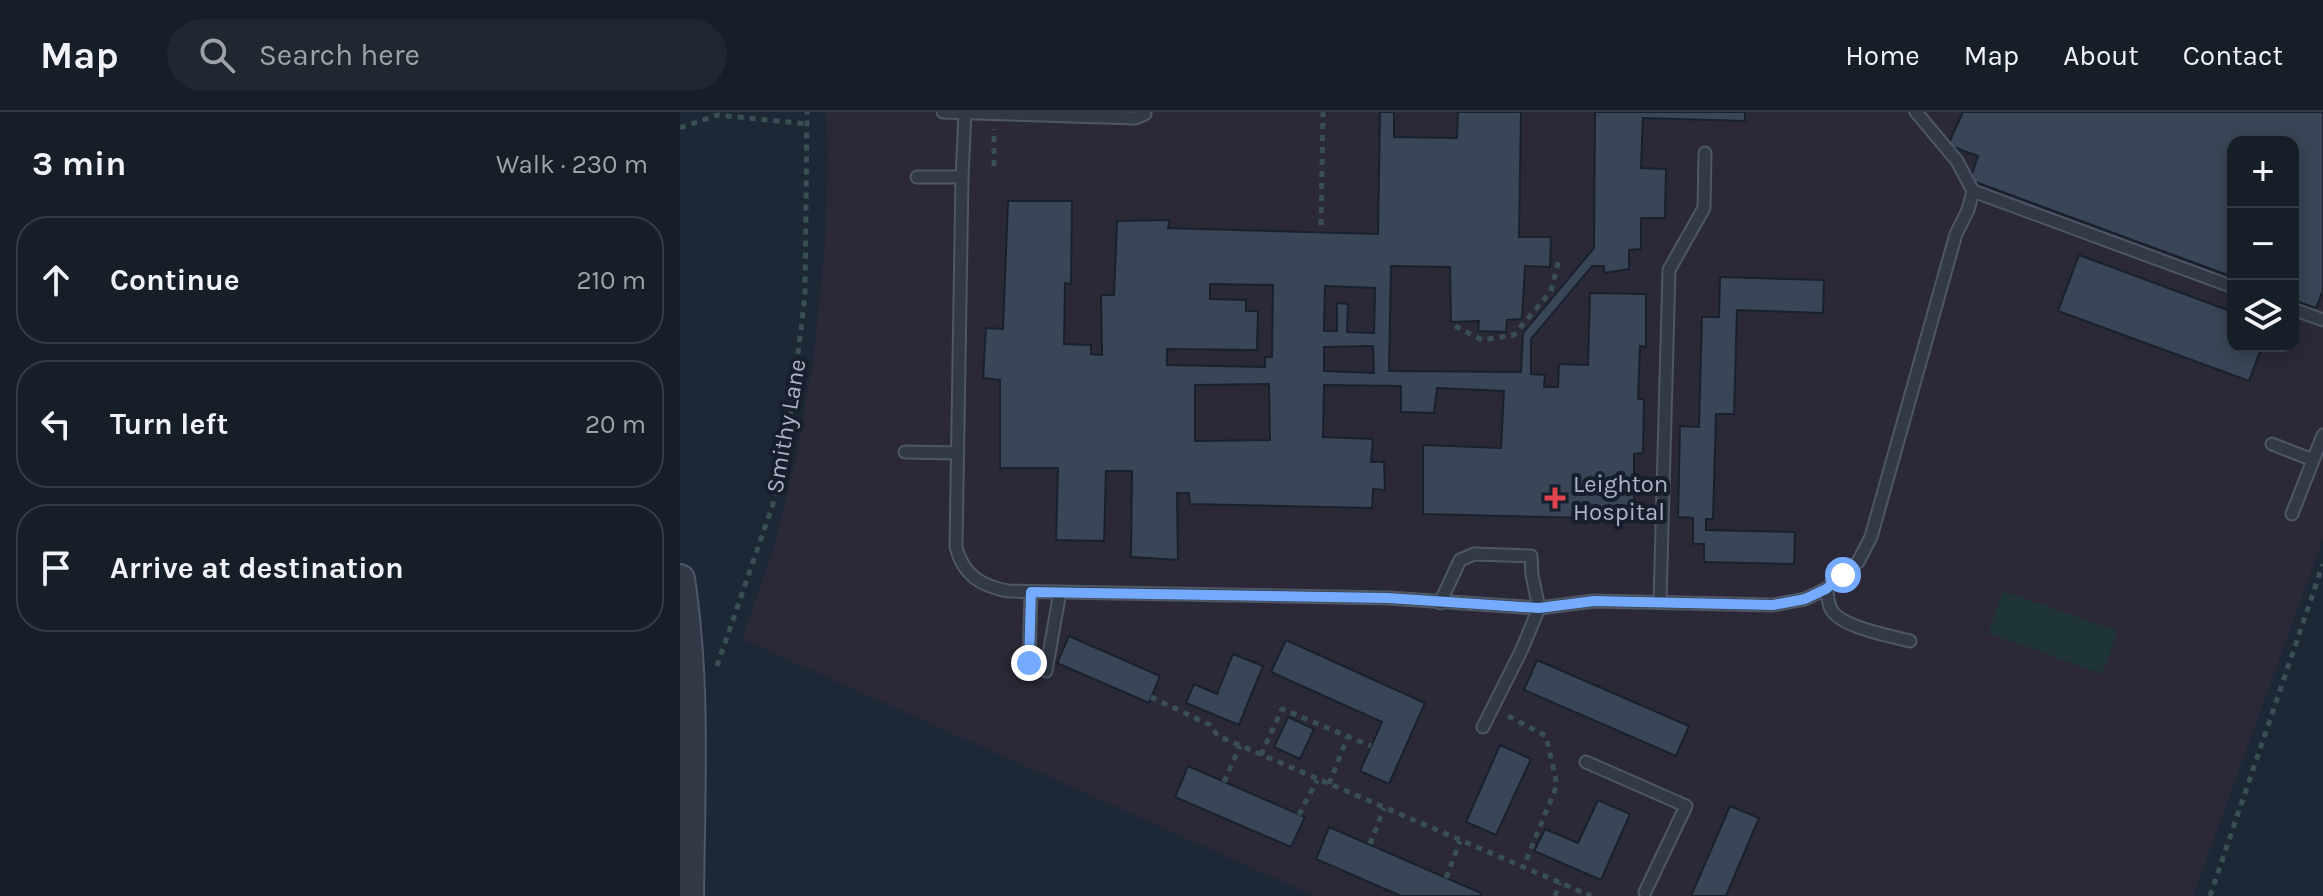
<!DOCTYPE html>
<html lang="en">
<head>
<meta charset="utf-8">
<style>
  :root { --surface:#161e28; --page:#1f2730; --text:#f1f3f6; --muted:#9ea2a8; --line:#353c45 }
  body { margin:0; font-family:Karla,sans-serif; background:var(--page); color:var(--text) }
  .controls { position:absolute; right:24px; top:24px; display:grid; overflow:hidden; border-radius:16px; box-shadow:0 4px 20px #0003 }
  .controls button { width:72px; height:72px; display:grid; place-items:center; padding:0; border:0; border-bottom:2px solid var(--line); background:var(--surface); color:var(--text); font:40px sans-serif }
  .stop { position:absolute; width:24px; height:24px; margin:-18px; border:6px solid #74aaff; border-radius:50%; background:#fff }
  .stop.end { background:#74aaff; border-color:#fff; box-shadow:0 2px 8px #0008 }
  .list { margin:0; padding:0; list-style:none }
  h2 { display:flex; justify-content:space-between; align-items:center; height:104px; margin:0; padding:0 32px; font-size:34px }
  h2 small { font-size:26px; font-weight:400; color:var(--muted) }
  .list li { display:grid; grid-template-columns:52px 1fr auto; gap:24px; align-items:center; box-sizing:border-box; height:128px; margin:0 16px 16px; padding:0 16px; border:2px solid var(--line); border-radius:32px }
  .list b { display:block; font-size:30px; white-space:nowrap }
  .list em { font-size:26px; font-style:normal; color:var(--muted) }
  .icon { flex:none; width:44px; height:44px; fill:none; stroke:currentColor; stroke-width:2; stroke-linecap:round; stroke-linejoin:round }
  .map { position:relative; flex:none; width:1643px; height:784px; overflow:hidden }
  header { display:flex; align-items:center; gap:48px; box-sizing:border-box; height:112px; padding:0 40px; background:var(--surface); border-bottom:2px solid var(--line) }
  header strong { font-size:38px }
  nav { display:flex; gap:44px; margin-inline-start:auto; font-size:28px }
  .search { width:560px; height:72px; background:var(--page); display:flex; align-items:center; gap:20px; box-sizing:border-box; padding:0 28px; border-radius:44px; color:var(--muted); font-size:30px }
  main { display:flex }
  aside { flex:1; background:var(--surface) }
  .map>svg:first-child { display:block }
  .medical { fill:#2b2937; fill-rule:evenodd }
  .green { fill:#1f3437 }
  .building { fill:#394657; stroke:#18212d; stroke-width:2; fill-rule:evenodd }
  .lines { fill:none; stroke-linecap:round; stroke-linejoin:round }
  .service-casing { stroke:#4e5765; stroke-width:15 }
  .tertiary-casing { stroke:#4e5765; stroke-width:32 }
  .path { stroke:#395052; stroke-width:5; stroke-dasharray:6 6; stroke-linecap:butt }
  .service { stroke:#313a46; stroke-width:11 }
  .tertiary { stroke:#313a46; stroke-width:28 }
  .route { stroke:#74aaff; stroke-width:10 }
  .health-dot { fill:#e0444e; stroke:#161f2b; stroke-width:3 }
  .labels { text-anchor:middle; dominant-baseline:central; stroke-width:8; stroke-linejoin:round; paint-order:stroke }
  .street-label { font-size:24px; fill:#aab4c4; stroke:#161f2b }
  .poi-label { font-size:24px; fill:#aab4c4; stroke:#161f2b; text-anchor:start }
</style>
</head>
<body>
<header>
<strong>Map</strong>
<div class="search"><svg class="icon" aria-label="search" viewBox="0 0 24 24"><circle cx="10" cy="10" r="6"/><path d="M15 15l6 6"/></svg>Search here</div>
<nav><a>Home</a><a>Map</a><a>About</a><a>Contact</a></nav>
</header>
<main>
<aside>
<h2>3 min<small>Walk · 230 m</small></h2>
<ul class="list">
<li><svg class="icon" aria-label="ahead" viewBox="0 0 24 24"><path d="M12 20V5M6 11l6-6 6 6"/></svg><div><b>Continue</b></div><em>210 m</em></li>
<li><svg class="icon" aria-label="left" viewBox="0 0 24 24"><path d="M17 20v-9H6M10 6l-5 5 5 5"/></svg><div><b>Turn left</b></div><em>20 m</em></li>
<li><svg class="icon" aria-label="arrive" viewBox="0 0 24 24"><path d="M6 21V4h12l-3 4 3 4H6"/></svg><div><b>Arrive at destination</b></div></li>
</ul>
</aside>
<div class="map">
<svg width="1643" height="784" viewBox="0 0 1643 784">
  <rect width="100%" height="100%" fill="#1d2836"/>
  <path class="medical" d="M146,0H1643V427L1513,784H634L62,527L93,438L116,346L133,251L145,133L148,44ZM1553,30H1613V234H1553Z"/>
  <polygon class="green" points="1323,479 1438,519 1422,562 1308,521"/>
  <g class="building">
    <path d="M700,0H714V25L777,26L778,0H841L839,125H871L870,155L845,154L842,207L827,208L826,220L798,219L799,209L771,210L770,155L711,154L709,259L841,260L843,221L914,136L915,0H1065V9L963,6L961,56L986,57L985,106H961V137L949,138V157L924,161V154H912L851,227V262L865,263L864,275H878L879,252L908,253L910,181L966,182V235L960,234L958,287H964L963,341L954,342V407L743,402V333L821,336L824,279L757,276L754,301L721,300V274L644,273L643,325L693,327L691,350H704L705,378L693,377L692,396L510,392L509,381H497L498,448L451,445L452,359H426L424,429L376,428L378,356H320V268L303,266L306,216L323,217L328,89H392L391,172L385,171L384,232L411,233V242L422,243L421,183H434L437,109L490,108L488,116L698,122ZM530,172L593,173L592,245H585V255L487,253V237L577,238L578,199H566V188L530,187ZM645,174L695,176L694,221L667,220L668,192L657,191V219H644ZM693,234L694,261L644,259V235ZM589,272L590,328L515,329V273Z"/>
    <polygon points="1283,0 1593,0 1633,16 1639,0 1643,0 1643,178 1636,196 1613,188 1613,30 1553,30 1553,165 1290,68 1298,44 1268,33"/>
    <polygon points="1283,0 1643,0 1643,178 1636,196 1613,188 1613,30 1553,30 1553,165 1290,68 1298,44 1268,33"/>
    <polygon points="1399,143 1553,200 1553,234 1582,234 1569,269 1378,199"/>
    <polygon points="1040,165 1144,168 1143,201 1057,198 1054,302 1036,302 1033,407 1026,407 1026,418 1115,420 1114,452 1024,450 1024,432 1013,432 1013,406 998,405 1000,314 1019,315 1022,205 1039,205"/>
    <polygon points="389,524 480,564 469,591 377,551"/>
    <polygon points="606,528 745,591 709,672 680,659 702,610 591,560"/>
    <polygon points="553,542 583,554 559,613 506,591 514,572 537,582"/>
    <polygon points="857,548 1009,614 996,644 844,578"/>
    <polygon points="608,605 634,617 620,647 594,635"/>
    <polygon points="820,633 851,647 816,723 786,710"/>
    <polygon points="508,654 625,705 611,735 495,685"/>
    <polygon points="918,688 950,702 921,768 854,739 865,717 898,731"/>
    <polygon points="1050,694 1079,706 1046,784 1011,784"/>
    <polygon points="649,715 801,781 800,784 721,784 636,747"/>
  </g>
  <g class="lines">
    <g class="service-casing">
      <g id="service">
        <polyline points="263,0 455,6 465,2"/>
        <polyline points="1236,0 1277,49 1293,79 1553,175"/>
        <path d="M285,1L282,65L276,435C283,463 301,474 328,479L708,486L859,496L914,489L1093,493L1125,487L1146,477L1178,450L1191,425L1276,122L1288,98L1293,79"/>
        <polyline points="237,65 282,65"/>
        <polyline points="1613,197 1643,208"/>
        <polyline points="1592,332 1633,348"/>
        <polyline points="225,340 278,341"/>
        <polyline points="1612,402 1643,323"/>
        <path d="M1146,477C1148,483 1148,491 1151,497C1160,515 1211,524 1230,529"/>
        <polyline points="980,490 989,158 1024,96 1025,41"/>
        <polyline points="760,491 780,448 794,442 851,444 852,463 859,496 842,537 803,615"/>
        <polyline points="349,551 351,480"/>
        <polyline points="366,559 380,480"/>
        <polyline points="906,650 1006,694 965,780"/>
      </g>
    </g>
    <g class="tertiary-casing">
      <path id="tertiary" d="M0,467C16,571 10,679 9,784"/>
    </g>
    <g class="path">
      <polyline points="0,16 37,3 128,12"/>
      <polyline points="314,54 314,17"/>
      <polyline points="641,113 643,0"/>
      <polyline points="775,214 802,228 834,223 871,179 879,147"/>
      <polyline points="37,554 103,363 125,184 127,0"/>
      <polyline points="471,585 530,613 538,624 911,784"/>
      <polyline points="828,604 866,624 877,673 843,756"/>
      <polyline points="581,643 602,597 691,634"/>
      <polyline points="544,670 560,634"/>
      <polyline points="649,672 668,624"/>
      <polyline points="619,703 637,668"/>
      <polyline points="690,732 704,696"/>
      <polyline points="766,766 780,729"/>
      <polyline points="875,784 880,771"/>
      <polyline points="1530,784 1643,452"/>
    </g>
    <use href="#service" class="service"/>
    <use href="#tertiary" class="tertiary"/>
  </g>
  <g class="lines">
    <polyline class="route" points="349,551 351,480 708,486 859,496 914,489 1093,493 1125,487 1146,477 1163,463"/>
  </g>
  <path class="health-dot" d="M871 374h8v8h8v8h-8v8h-8v-8h-8v-8h8z"/>
  <g class="labels">
    <g class="street-label">
      <text transform="translate(106 314) rotate(-80)">Smithy Lane</text>
    </g>
    <g class="poi-label">
      <text x="893" y="372">Leighton<tspan x="893" dy="28">Hospital</tspan></text>
    </g>
  </g>
</svg>
<div class="controls">
<button>+</button>
<button>−</button>
<button><svg class="icon" aria-label="layers" viewBox="0 0 24 24"><path d="M12 4l9 5-9 5-9-5zM3 14l9 5 9-5"/></svg></button>
</div>
<div class="stop" style="left:1163px;top:463px"></div>
<div class="stop end" style="left:349px;top:551px"></div>
</div>
</main>
</body>
</html>
